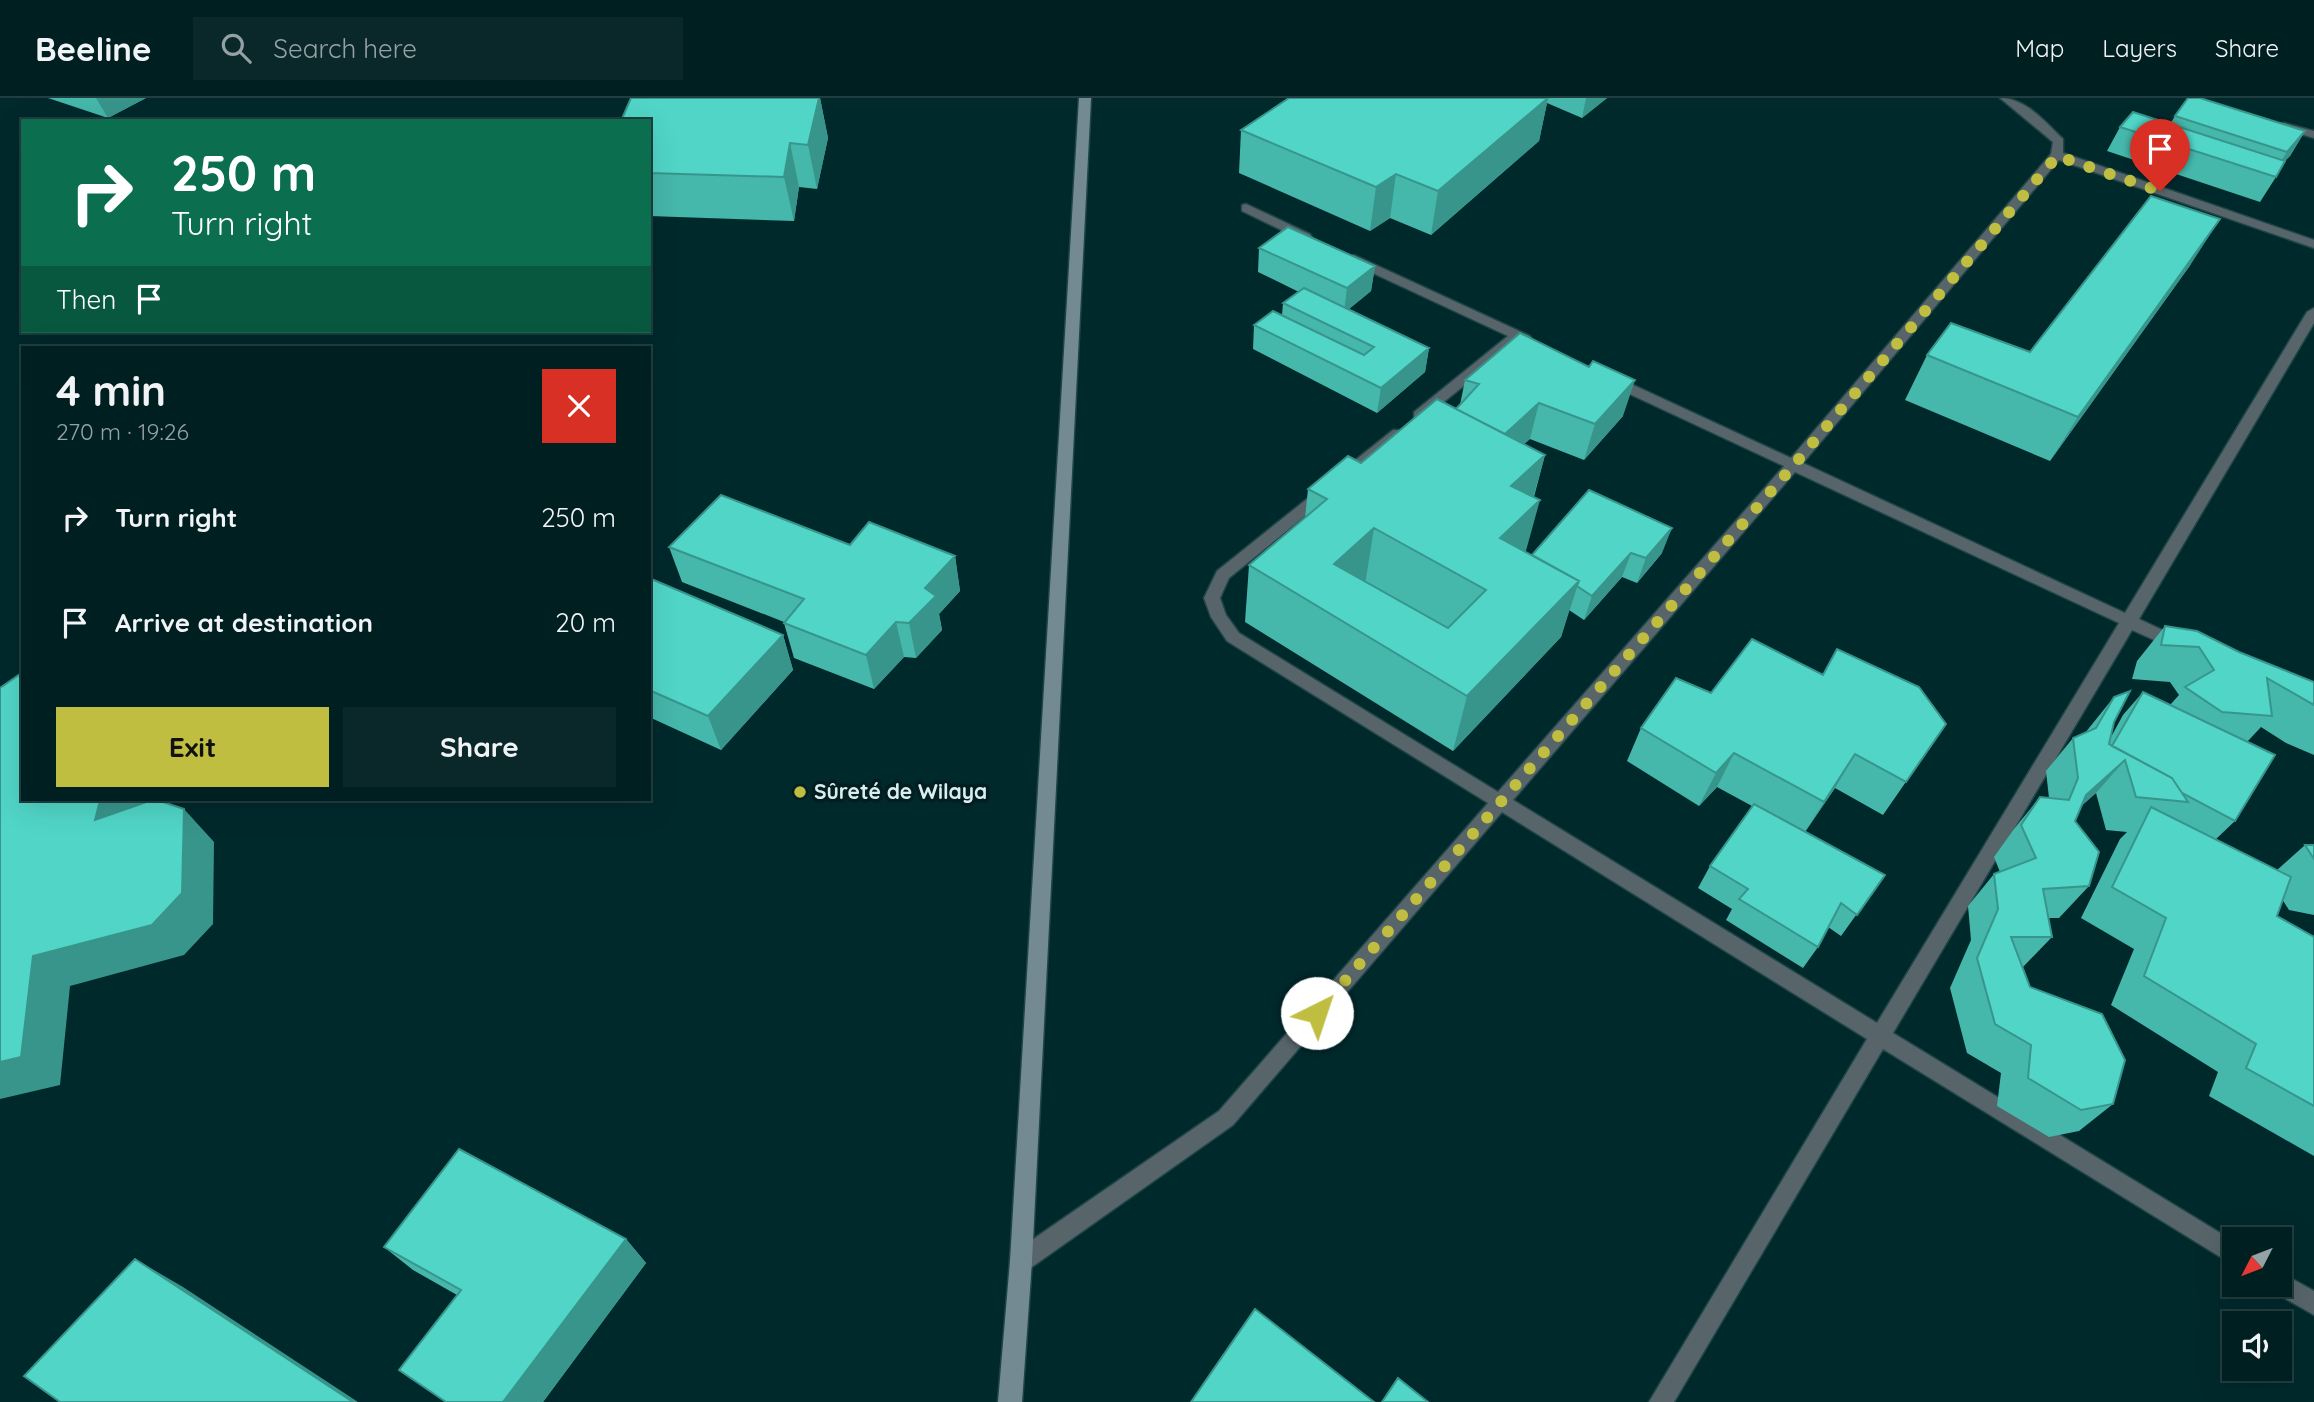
<!DOCTYPE html>
<html lang="en">
<head>
<meta charset="utf-8">
<style>
  :root { --surface:#001f21; --page:#0a272a; --text:#f1f3f6; --muted:#95a2a5; --line:#223d3f; --accent:#bfbe41 }
  body { margin:0; font-family:Quicksand,sans-serif; background:var(--page); color:var(--text); height:100vh; display:flex; flex-direction:column; font-size:26px; white-space:nowrap }
  * { box-sizing:border-box; margin:0 }
  p { font-size:23px; color:var(--muted) }
  .icon { flex:none; width:38px; height:38px; fill:none; stroke:currentColor; stroke-width:2; stroke-linecap:round; stroke-linejoin:round }
  .map { position:relative; flex:1; overflow:hidden }
  .sheet { position:absolute; left:21px; top:248px; width:630px; height:455px; display:flex; flex-direction:column; background:var(--surface); border-radius:0px; box-shadow:0 7px 28px #0002,0 0 0 2px var(--line) }
  .sheet>* { flex:none }
  .hud { position:absolute; left:21px; top:21px; width:630px; height:214px; border-radius:0px; box-shadow:0 7px 28px #0002,0 0 0 2px var(--line); background:#0b6e4f; color:#fff; overflow:hidden }
  .needle { width:46px; rotate:228deg }
  .tools { position:absolute; left:2222px; top:1129px; display:grid; gap:14px }
  .tools a { display:grid; place-items:center; width:70px; height:70px; border-radius:0px; background:var(--surface); box-shadow:0 7px 28px #0002,0 0 0 2px var(--line); font-size:35px }
  .pin { position:absolute; display:grid; place-items:center; width:60px; height:60px; color:#fff; margin:-72px -30px; border-radius:50% 50% 50% 0; rotate:-45deg; box-shadow:0 0 7px #0007 }
  .pin .icon { rotate:45deg }
  .me { position:absolute; width:77px; margin:-38px; rotate:41deg; stroke-linejoin:round; filter:drop-shadow(0 0 5px #0008) }
  .turn { display:flex; align-items:center; gap:24px; height:147px; padding:0 35px; font-size:32px }
  .turn .icon { width:91px; height:91px; stroke-width:2.5 }
  .turn b { display:block; font-size:49px; line-height:60px }
  .then { display:flex; align-items:center; height:66px; padding:0 35px; background:#0003; gap:14px; font-size:26px }
  .round { display:grid; place-items:center; flex:none; width:74px; height:74px; border-radius:0px; background:var(--page) }
  .headline { display:flex; align-items:center; justify-content:space-between; height:119px; padding:0 35px }
  h1 { font-size:42px; font-weight:700; line-height:52px }
  .button { display:flex; gap:14px; margin-top:auto; padding:14px 35px }
  .button a { flex:1; height:80px; border-radius:0px; background:var(--accent); color:#111; font-size:28px; font-weight:700; line-height:80px; text-align:center }
  .button a+a { background:var(--page); color:var(--text) }
  ul { padding:0; list-style:none }
  li { display:flex; align-items:center; gap:21px; height:105px; padding:0 35px }
  li div { flex:1 }
  li b { display:block; font-size:26px }
  li em { font-style:normal }
  header { display:flex; align-items:center; gap:42px; box-sizing:border-box; height:98px; padding:0 35px; background:var(--surface); border-bottom:2px solid var(--line) }
  header strong { font-size:33px }
  nav { display:flex; gap:38px; margin-inline-start:auto; font-size:24px }
  .search { width:490px; height:63px; background:var(--page); display:flex; align-items:center; gap:18px; box-sizing:border-box; padding:0 24px; border-radius:0px; color:var(--muted); font-size:26px }
  .map>svg:first-child { display:block }
  .lines { fill:none; stroke-linecap:round; stroke-linejoin:round }
  .lane-casing { stroke:#1f4547; stroke-width:3 }
  .secondary-casing { stroke:#1f4547; stroke-width:3 }
  .lane { fill:#57656a; fill-rule:evenodd }
  .secondary { fill:#748a93; fill-rule:evenodd }
  .wall { fill:#45b7ab }
  .shaded-wall { fill:#38958b }
  .building { fill:#50d5c7; stroke:#38958b; stroke-width:2; fill-rule:evenodd }
  .route { stroke:#bfbe41; stroke-width:12; stroke-dasharray:0 21.6 }
  .poi-dot { fill:#bfbe41; stroke:#021e21; stroke-width:2.5 }
  .labels { text-anchor:middle; stroke-width:7; stroke-linejoin:round; paint-order:stroke }
  .poi-label { font-size:21px; font-weight:bold; fill:#daeef0; stroke:#021e21; text-anchor:start }
</style>
</head>
<body>
<header>
<strong>Beeline</strong>
<div class="search"><svg class="icon" aria-label="search" viewBox="0 0 24 24"><circle cx="10" cy="10" r="6"/><path d="M15 15l6 6"/></svg>Search here</div>
<nav><a>Map</a><a>Layers</a><a>Share</a></nav>
</header>
<div class="map">
<svg width="2314" height="1304" viewBox="0 0 2314 1304">
  <rect width="100%" height="100%" fill="#00292c"/>
  <g class="lines">
    <defs>
      <path id="lane" d="M2000,0C2026,0 2045,24 2063,41V55L2314,142V150L2059,62L1803,365L2125,515L2307,214L2314,210V225L2139,521L2184,542L2186,546L2184,550H2172L2132,532L1893,935L2235,1144V1168L1883,951L1674,1304H1649L1867,941L1502,714L1233,1027L1029,1171L1021,1174L1013,1171L1010,1163L1013,1155L1219,1013L1488,705L1227,543L1211,519L1204,500L1217,473L1393,332H1403L1405,335L1403,338L1229,480L1220,500L1226,517L1239,535L1498,694L1784,368L1606,285V279H1616L1791,360L2051,56L2053,44ZM1795,374L2119,525L1877,925L1513,702Z
        M2284,25L2314,33V40L2280,30V26Z
        M1246,106L1310,136L1312,139L1310,142H1302L1242,113V107Z
        M1354,157L1530,238L1532,241L1525,245L1519,243L1424,320H1414V314L1508,238L1349,164L1348,161Z
        M2280,1174L2314,1193V1217L2272,1193L2269,1186H2280Z"/>
      <path id="secondary" d="M1079,0H1091L1032,1163L1022,1304H998L1010,1163Z"/>
    </defs>
    <use href="#lane" class="lane-casing"/>
    <use href="#secondary" class="secondary-casing"/>
    <use href="#lane" class="lane"/>
    <use href="#secondary" class="secondary"/>
  </g>
  <path class="wall" d="M48,0H146L108,20Z
    M820,0L828,40L817,91L799,89L794,123L649,118V23Z
    M1289,0H1607L1582,20L1547,5L1539,43L1431,137L1390,120L1370,133L1239,75L1241,32Z
    M2175,18L2305,33L2290,58L2284,63L2276,79L2260,104L2107,53L2120,29L2170,26Z
    M1259,150L1375,168L1371,193L1349,211L1429,250L1425,274L1377,315L1253,251L1254,227L1282,217L1283,205L1299,194L1258,174Z
    M2191,166L2050,363L1905,302L1927,257L2030,254Z
    M1465,282L1623,318L1584,362L1530,341L1524,346L1545,357L1534,399L1525,453L1532,457L1662,455L1637,485L1622,479L1584,522L1569,512L1561,539L1453,653L1245,524L1249,467L1305,420L1308,391L1361,365L1456,311L1460,307Z
    M850,447L955,458L960,493L939,516L942,532L916,560L904,559L874,591L794,560L784,525V524L682,484L669,449Z
    M649,480L783,537L793,572L721,652L649,619Z
    M2165,528L2239,554L2314,584V657L2286,645L2261,629L2247,644L2235,723L2216,741L2277,772L2305,747H2314V817L2289,812L2282,801L2277,818L2314,839V1058L2209,998L2218,974L2111,907L2134,851L2081,820L2120,741L2127,734L2106,732L2096,695L2081,708L2075,723L2089,788L2059,820H2048L2052,839L2023,869L2030,889L2113,1006L2079,1033L2049,1039L1997,1008L2001,975L1967,955L1950,890L1971,842L1968,808L1994,776L2000,774L1994,759L2014,731L2040,699L2049,700L2046,673L2073,640L2085,635L2114,599V624L2111,639L2123,617L2143,594L2170,607L2179,597L2170,584L2132,581L2137,563Z
    M1823,577L1946,626L1883,717L1835,690L1805,734L1885,777L1841,838L1828,829L1818,849L1803,870L1726,822L1732,811L1698,790L1710,768L1752,708L1717,689L1699,708L1627,663L1641,630L1711,595Z
    M626,1141L646,1165L543,1304H446L457,1197L413,1172L384,1149Z"/>
  <path class="shaded-wall" d="M96,0H146L108,20Z
    M807,0H820L828,40L817,91L808,47Z
    M1548,0L1539,43L1431,137L1438,93Z
    M1586,0H1607L1582,20Z
    M2305,33L2290,58L2271,78L2287,54Z
    M790,45L799,89L794,123L784,79Z
    M1396,76L1390,120L1370,133L1376,89Z
    M2220,121L2191,166L2050,363L2078,319Z
    M1375,168L1371,193L1344,215L1347,190Z
    M1429,250L1425,274L1377,315L1381,290Z
    M1635,282L1623,318L1584,362L1595,326Z
    M1539,305L1530,341L1492,375L1501,339Z
    M1545,357L1530,411L1540,402L1524,460L1486,497L1511,388Z
    M1374,430L1365,487L1334,466Z
    M1672,430L1662,455L1637,485L1646,460Z
    M1631,455L1622,479L1584,522L1592,498Z
    M955,458L960,493L939,516L942,532L916,560L909,525L925,490Z
    M1579,483L1561,539L1453,653L1467,598Z
    M896,524L904,559L874,591L866,557Z
    M783,537L793,572L721,652L708,618Z
    M1734,655L1717,689L1699,708L1716,675Z
    M1855,656L1835,690L1803,737L1824,704Z
    M2125,662L2096,695L2058,729L2086,697Z
    M102,702H172L133,735L95,722L100,703Z
    M184,711L214,744L213,826L184,857L70,888L60,987L0,1001V964L33,858Z
    M626,1141L646,1165L543,1304H503Z
    M135,1161L183,1189L358,1304H353Z"/>
  <path class="building" d="M631,0H819L808,47L790,45L784,79L649,75V23H621Z
    M1289,0H1548L1438,93L1396,76L1376,89L1241,32Z
    M2188,0H2200L2305,33L2287,54L2175,18Z
    M2133,14L2285,63L2276,79L2120,29Z
    M2151,98L2220,121L2078,319L1927,257L1951,225L2030,254Z
    M1288,129L1375,168L1347,190L1259,150Z
    M1304,190L1429,250L1381,290L1254,227L1273,213L1364,257L1374,249L1283,205Z
    M1520,235L1589,269L1593,263L1635,282L1595,326L1539,305L1505,336L1456,311L1479,286L1465,282Z
    M1437,301L1545,357L1511,388L1540,402L1500,440L1579,483L1467,598L1249,467L1327,401L1308,391L1348,358L1361,365ZM1374,430L1486,492L1448,530L1334,466Z
    M1589,392L1672,430L1646,460L1631,455L1592,498L1577,488L1579,483L1532,457Z
    M721,397L850,447L869,424L955,458L925,490L936,498L909,525L896,524L866,557L784,525L804,501L669,449Z
    M649,480L783,537L708,618L649,592Z
    M2165,528L2197,533L2239,554L2314,584V607L2267,580L2272,618L2222,614L2185,589L2214,572L2199,549L2161,547Z
    M1752,541L1823,577L1837,551L1919,589L1946,626L1906,684L1855,656L1824,704L1734,655L1716,675L1641,630L1676,580L1711,595Z
    M23,574V702H102L100,703L95,722L152,702H157L184,711L182,795L152,827L33,858L21,959L0,964V590Z
    M2130,593L2114,624L2109,646L2172,680L2188,704L2136,699L2125,662L2086,697L2075,723L2099,754L2089,788L2043,791L2052,839H2011L2030,889L2102,916L2125,962L2113,1006L2081,1012L2028,980L2031,947L1995,926L1977,860L1998,811L1994,776L2036,760L2021,727L2040,699L2069,702L2078,680L2073,640L2096,630L2114,599Z
    M2143,594L2275,657L2235,723L2182,695L2172,680L2112,648Z
    M1754,706L1885,777L1857,817L1841,805L1818,849L1739,801L1748,791L1710,768Z
    M2151,709L2291,779L2277,818L2314,839V1008L2246,970L2256,946L2144,878L2166,820L2112,789Z
    M2305,747H2314V761Z
    M459,1051L626,1141L503,1304H446L399,1272L461,1192L384,1149Z
    M135,1161L353,1304H60L24,1278Z
    M1255,1211L1374,1304H1191Z
    M1398,1280L1428,1304H1382Z"/>
  <g class="lines">
    <path class="route" d="M1317,915L1793,368L2057,58L2160,93"/>
  </g>
  <circle class="poi-dot" cx="800" cy="694" r="7"/>
  <g class="labels">
    <g class="poi-label">
      <text x="814" y="701">Sûreté de Wilaya</text>
    </g>
  </g>
</svg>
<div class="tools">
<a><svg class="needle" viewBox="-14 -14 28 28"><path d="M0-13l5 13h-10z" fill="#e53935"/><path d="M0 13l5-13h-10z" fill="#95a2a5"/></svg></a>
<a><svg class="icon" aria-label="sound" viewBox="0 0 24 24"><path d="M4 9h4l5-4v14l-5-4H4zM17 9q2 3 0 6"/></svg></a>
</div>
<div class="pin" style="left:2160px;top:93px;background:#d93025"><svg class="icon" aria-label="arrive" viewBox="0 0 24 24"><path d="M6 21V4h12l-3 4 3 4H6"/></svg></div>
<svg class="me" style="left:1317px;top:915px" viewBox="-20 -20 40 40"><circle r="19" fill="#fff"/><path d="M0-13L10 11 0 6-10 11z" fill="#bfbe41"/></svg>
<div class="hud">
<div class="turn"><svg class="icon" aria-label="right" viewBox="0 0 24 24"><path d="M7 20v-9h11M14 6l5 5-5 5"/></svg><div><b>250 m</b>Turn right</div></div>
<div class="then">Then<svg class="icon" aria-label="arrive" viewBox="0 0 24 24"><path d="M6 21V4h12l-3 4 3 4H6"/></svg></div>
</div>
<section class="sheet">
<div class="headline"><div><h1>4 min</h1><p>270 m · 19:26</p></div><a class="round" style="background:#d93025;color:#fff"><svg class="icon" aria-label="close" viewBox="0 0 24 24"><path d="M6 6l12 12M18 6L6 18"/></svg></a></div>
<ul>
<li><svg class="icon" aria-label="right" viewBox="0 0 24 24"><path d="M7 20v-9h11M14 6l5 5-5 5"/></svg><div><b>Turn right</b></div><em>250 m</em></li>
<li><svg class="icon" aria-label="arrive" viewBox="0 0 24 24"><path d="M6 21V4h12l-3 4 3 4H6"/></svg><div><b>Arrive at destination</b></div><em>20 m</em></li>
</ul>
<div class="button"><a>Exit</a><a>Share</a></div>
</section>
</div>
</body>
</html>
